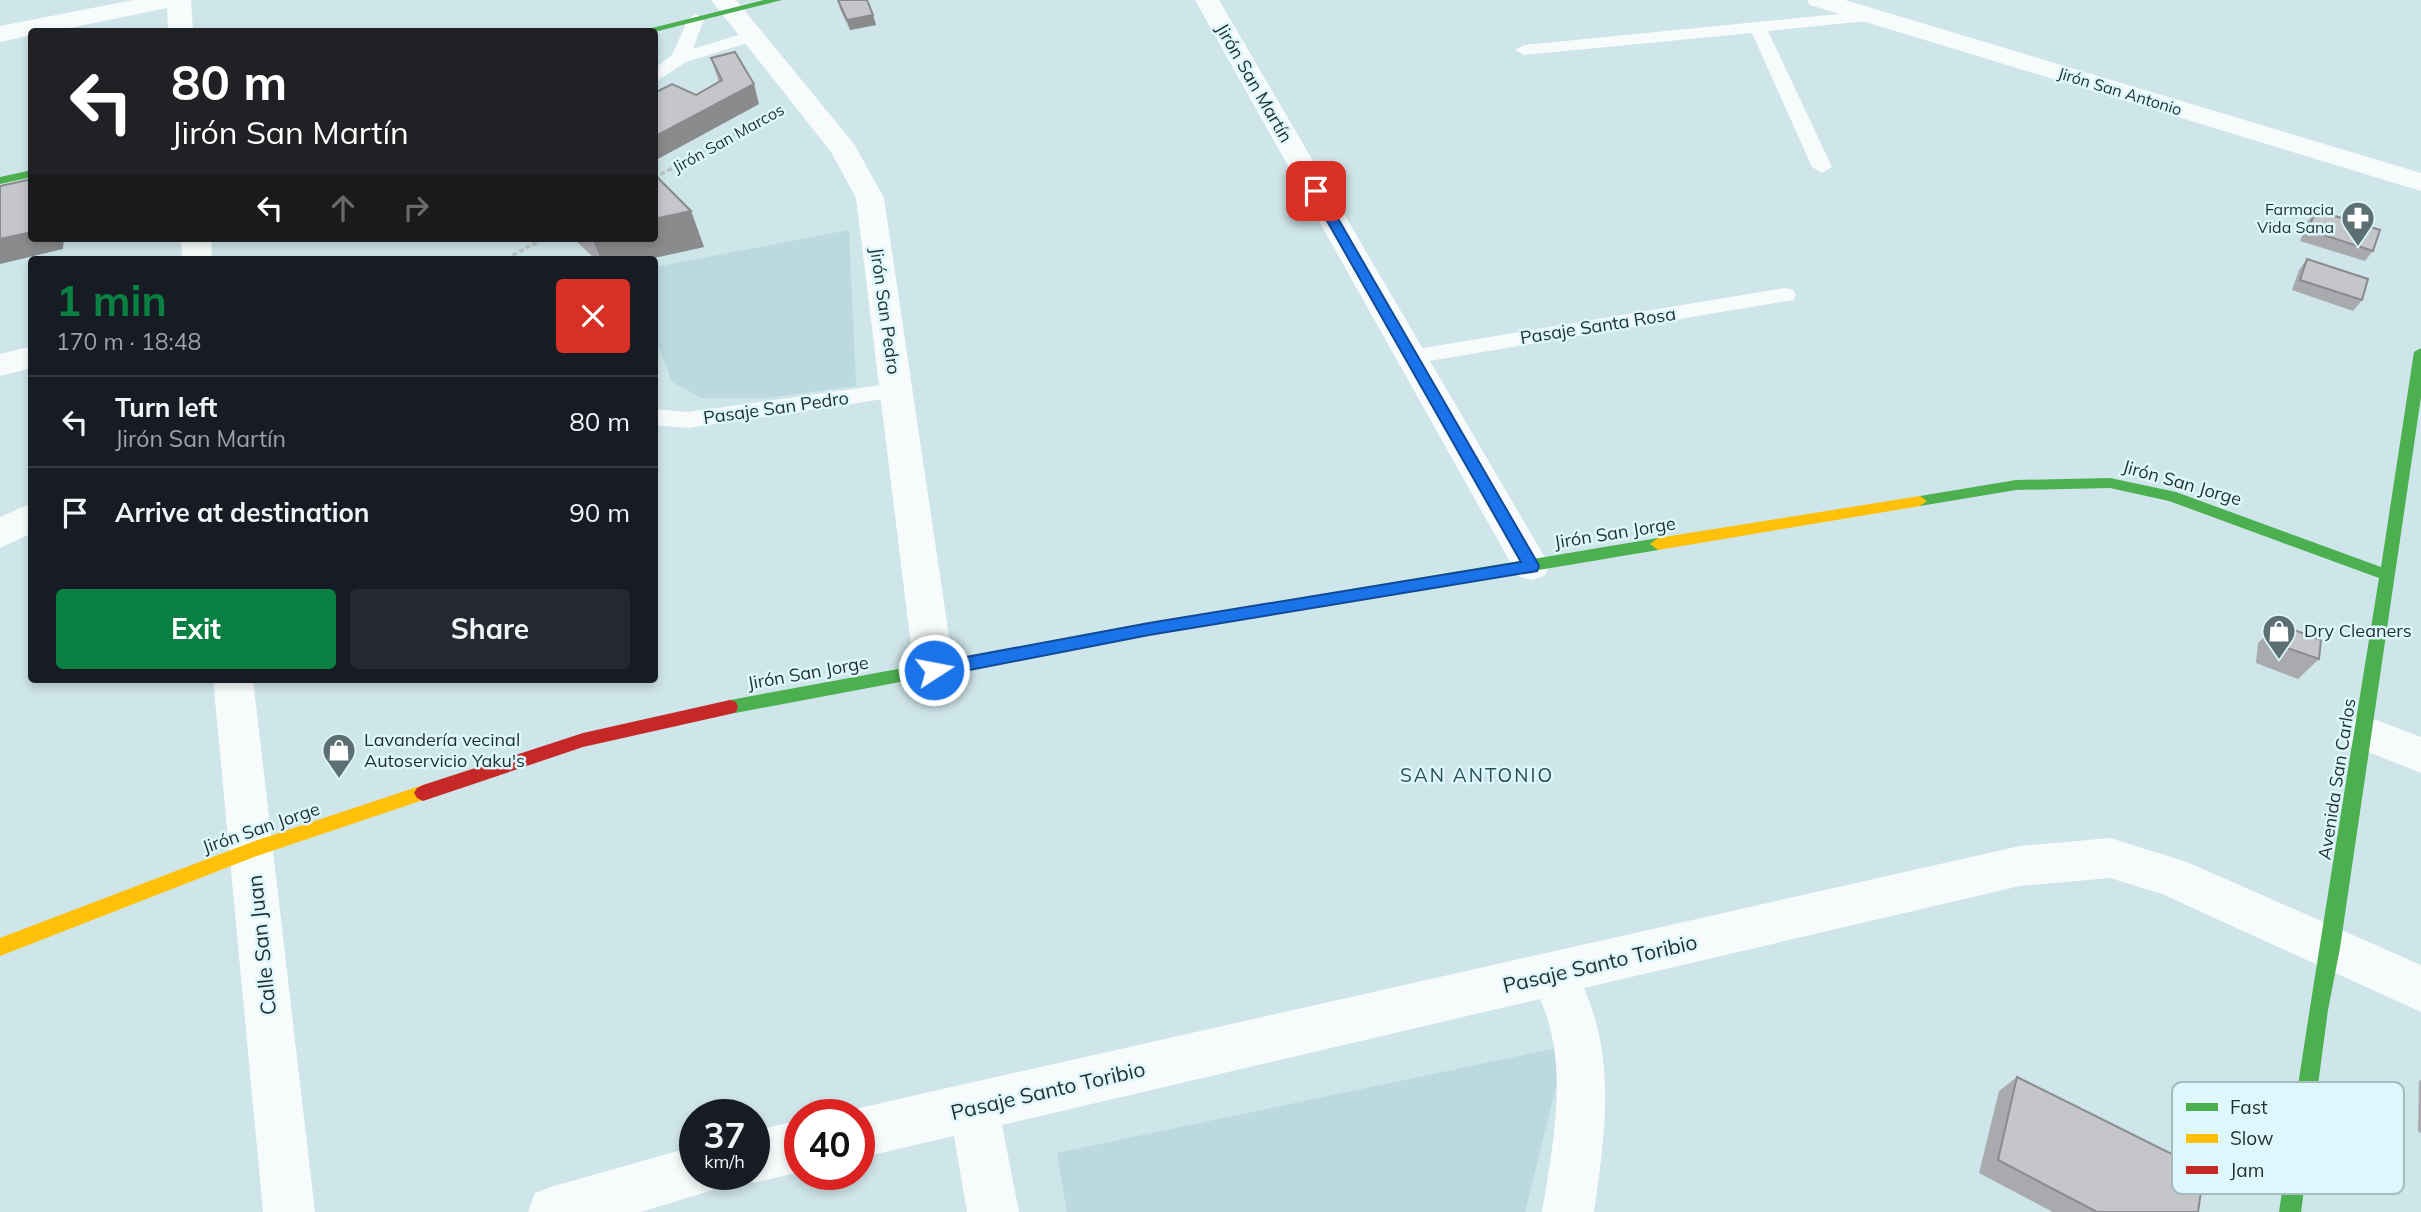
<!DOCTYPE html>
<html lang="en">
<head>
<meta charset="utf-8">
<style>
  :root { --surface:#171b24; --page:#242831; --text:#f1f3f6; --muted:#9ea1a6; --line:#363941; --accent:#0b8043 }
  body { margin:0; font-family:Mulish,sans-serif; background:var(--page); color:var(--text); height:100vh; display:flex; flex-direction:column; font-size:26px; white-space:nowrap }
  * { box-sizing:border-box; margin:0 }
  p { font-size:23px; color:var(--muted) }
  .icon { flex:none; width:38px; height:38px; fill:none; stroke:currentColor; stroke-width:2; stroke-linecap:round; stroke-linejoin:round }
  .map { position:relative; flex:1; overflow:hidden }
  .panel { position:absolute; left:28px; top:256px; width:630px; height:427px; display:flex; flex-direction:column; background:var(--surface); border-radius:7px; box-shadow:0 4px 10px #0003 }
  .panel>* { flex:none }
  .hud { position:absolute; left:28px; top:28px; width:630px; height:214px; border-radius:7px; box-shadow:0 4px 10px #0003; background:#202124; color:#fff; overflow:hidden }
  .speed { position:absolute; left:679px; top:1099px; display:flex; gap:14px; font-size:35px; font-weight:700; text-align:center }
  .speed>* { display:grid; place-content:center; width:91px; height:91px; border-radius:50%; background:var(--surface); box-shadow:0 4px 10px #0003; line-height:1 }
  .speed small { font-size:18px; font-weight:400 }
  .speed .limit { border:10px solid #d22; background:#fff; color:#111 }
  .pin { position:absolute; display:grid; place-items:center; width:60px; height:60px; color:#fff; margin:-30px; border-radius:14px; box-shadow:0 4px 10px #0006 }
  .me { position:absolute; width:77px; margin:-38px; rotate:79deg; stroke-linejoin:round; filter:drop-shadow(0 0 5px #0008) }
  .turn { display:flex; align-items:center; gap:24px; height:147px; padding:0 28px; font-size:32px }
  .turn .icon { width:91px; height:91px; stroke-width:2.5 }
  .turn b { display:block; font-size:49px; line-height:60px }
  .lanes { display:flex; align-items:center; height:66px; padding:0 28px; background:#0003; justify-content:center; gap:35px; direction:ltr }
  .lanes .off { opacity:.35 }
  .round { display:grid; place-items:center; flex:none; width:74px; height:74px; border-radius:7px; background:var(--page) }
  .summary { display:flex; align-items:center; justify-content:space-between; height:119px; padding:0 28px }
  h1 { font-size:42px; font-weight:700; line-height:52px; color:var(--accent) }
  .button { display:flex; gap:14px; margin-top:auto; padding:14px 28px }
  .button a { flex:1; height:80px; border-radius:7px; background:var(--accent); color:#fff; font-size:28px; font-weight:700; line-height:80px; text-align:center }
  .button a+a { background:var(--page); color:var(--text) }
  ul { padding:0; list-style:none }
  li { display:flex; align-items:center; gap:21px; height:91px; padding:0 28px; border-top:2px solid var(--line) }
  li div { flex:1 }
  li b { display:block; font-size:26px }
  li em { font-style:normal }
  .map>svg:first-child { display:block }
  .green { fill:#bbd9df }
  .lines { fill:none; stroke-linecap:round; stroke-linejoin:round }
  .path { stroke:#bbc4c5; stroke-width:3.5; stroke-dasharray:5 2.5; stroke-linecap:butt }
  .lane { fill:#f8fbfc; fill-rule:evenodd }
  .street { fill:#f8fbfc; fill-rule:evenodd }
  .fast { fill:#4caf50; fill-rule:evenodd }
  .slow { fill:#ffc107; fill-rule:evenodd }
  .jam { fill:#c62828; fill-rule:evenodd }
  .wall { fill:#a9aaae }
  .shaded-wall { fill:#898b8d }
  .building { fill:#c4c6ca; stroke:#898b8d; stroke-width:2 }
  .route { fill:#1a73e8; stroke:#114b97; stroke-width:2 }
  .labels { text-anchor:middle; stroke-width:5; stroke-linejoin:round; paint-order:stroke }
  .far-street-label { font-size:16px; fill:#1f3033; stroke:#ddf7fc }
  .far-poi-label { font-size:16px; fill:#1f3033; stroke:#ddf7fc; text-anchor:end }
  .street-label { font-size:18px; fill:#1f3033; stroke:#ddf7fc }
  .poi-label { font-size:18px; fill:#1f3033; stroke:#ddf7fc; text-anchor:start }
  .neighbourhood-label { font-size:19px; letter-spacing:2px; fill:#284f56; stroke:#ddf7fc }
  .near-street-label { font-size:21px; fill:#1f3033; stroke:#ddf7fc }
  .key { fill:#ddf7fc; stroke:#a4bbc0; stroke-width:2 }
  .key-label { font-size:19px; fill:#1f3033 }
</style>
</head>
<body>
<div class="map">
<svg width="2421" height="1212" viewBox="0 0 2421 1212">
  <rect width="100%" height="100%" fill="#cee5e9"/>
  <path class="green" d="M849,230L856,386L767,398H701L672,382L655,337V267Z
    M1566,1046L1525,1212H1067L1057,1153Z"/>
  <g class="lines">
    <path class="path" d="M654,178L767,117
      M506,259L545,238"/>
    <path class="lane" d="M1870,11L1878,16L1876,20L1768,31L1832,167L1822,173L1812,167L1752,33L1524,55L1515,50L1524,45Z
      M696,14L704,19L693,49L751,31L760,36L757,40L686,62L654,83V69L672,55L688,19Z
      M1785,288L1793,290L1796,295L1793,300L1411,364L1403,362L1400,357L1403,352L1411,350Z
      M896,383L904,386L907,391L904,396L688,428L654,425V409L688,412Z"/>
    <path class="street" d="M133,0H191L193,32H168L167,8L50,32H32V35L0,42V26Z
      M711,0H736L854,144L884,198L954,670L948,681L934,686L920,681L914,670L856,198L831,152Z
      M1195,0H1219L1544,556L1550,566L1544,576L1531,580L1518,576Z
      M1807,0H1845L2421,173V191L1810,5Z
      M181,238H211L212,259H182Z
      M32,346V368L0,376V354Z
      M32,503V533L0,548V517Z
      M213,679H253L315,1212H263Z
      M2363,715L2421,737V773L2348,744L2342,732L2348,720Z
      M2110,838L2187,862L2421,965V1012L2162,894L2110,878L2020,886L1584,988C1616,1061 1605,1136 1594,1212H1542C1553,1144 1570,1065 1540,999L1002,1125L1019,1212H967L954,1136L859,1158V1115H842L859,1108L2020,846Z
      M800,1120V1172L754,1183L736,1175L754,1174V1131Z
      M695,1146V1174H720L713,1190L641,1212H528L535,1193L554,1186Z"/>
    <path class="fast" d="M764,0H782L654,32H636Z
      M32,170V177L0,184V177Z
      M2421,348V397L2340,948L2328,1010L2301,1212H2279C2310,1000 2345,789 2379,578L2169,501L2110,488L2016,490L1920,506L1913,501L1920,496L2016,480L2110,478L2176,492L2381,567L2414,352Z
      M1658,538L1666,544L1658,550L1149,635L730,714L724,712L722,707L724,702L730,700L1149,623Z"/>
    <path class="slow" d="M1920,496L1927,501L1920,506L1658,550L1650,544L1658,538Z
      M423,785L429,788L432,793L429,798L254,857L0,956V938L252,842Z"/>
    <path class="jam" d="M730,700L736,702L738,707L736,712L730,714L583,747L423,801L417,798L414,793L417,788L423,785L583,733Z"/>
  </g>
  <path class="wall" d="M838,0L873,15L876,25L850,30L840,9Z
    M711,58L759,104L654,161V93L696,95L719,82Z
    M2316,210L2373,251L2365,261L2300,241L2308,221Z
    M691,211L704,247L649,259H595L573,238H654Z
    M2307,259L2362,300L2353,311L2292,290L2299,270Z
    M2278,624L2319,659L2298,679L2256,663L2258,643Z
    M2017,1077L2198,1212H2053L1979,1173L1999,1091Z
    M2421,1080V1133L2418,1131L2419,1081Z"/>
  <path class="shaded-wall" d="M873,15L876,25L850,30L847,20Z
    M754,84L759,104L654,161V137Z
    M691,211L704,247L649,259H601L592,238H654V219Z
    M32,232V238H64L63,249L0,264V239Z"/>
  <path class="building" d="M838,0H867L873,15L847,20Z
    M735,52L754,84L654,137V93L672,84L696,95L722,80L711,58Z
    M654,174L691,211L654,219Z
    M32,179V232L0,239V186Z
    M2316,210L2380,230L2373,251L2308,230Z
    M2307,259L2368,279L2362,300L2300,280Z
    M2278,624L2321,640L2319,659L2276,644Z
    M2017,1077L2204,1170L2198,1212H2097L1998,1160Z"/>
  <path class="route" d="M1316,187L1322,191L1537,562L1539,566L1537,571L1149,635L934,677L929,675L926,670L929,665L934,663L1149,623L1521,562L1310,191Z"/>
  <defs>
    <symbol id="pharmacy-pin" viewBox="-11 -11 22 30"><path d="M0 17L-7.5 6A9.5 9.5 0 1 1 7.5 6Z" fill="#5c6f73" stroke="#ddf7fc"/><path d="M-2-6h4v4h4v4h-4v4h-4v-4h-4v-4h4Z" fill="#fff"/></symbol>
    <symbol id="shop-pin" viewBox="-11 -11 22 30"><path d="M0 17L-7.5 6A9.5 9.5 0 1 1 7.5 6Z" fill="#5c6f73" stroke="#ddf7fc"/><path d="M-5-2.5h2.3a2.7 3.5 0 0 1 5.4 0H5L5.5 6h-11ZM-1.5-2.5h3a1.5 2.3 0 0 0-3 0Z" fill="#fff"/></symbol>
  </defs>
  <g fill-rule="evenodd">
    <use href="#pharmacy-pin" x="2339" y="199" width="38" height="52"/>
    <use href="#shop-pin" x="2260" y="612" width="38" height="52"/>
    <use href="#shop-pin" x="320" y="731" width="38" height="52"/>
  </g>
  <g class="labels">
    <g class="far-street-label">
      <text transform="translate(2120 91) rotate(17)" y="6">Jirón San Antonio</text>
      <text transform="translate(728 138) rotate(-29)" y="6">Jirón San Marcos</text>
    </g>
    <g class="far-poi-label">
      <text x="2334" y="215">Farmacia<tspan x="2334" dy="18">Vida Sana</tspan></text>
    </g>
    <g class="street-label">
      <text transform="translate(1254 83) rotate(60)" y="6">Jirón San Martín</text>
      <text transform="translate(885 311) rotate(82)" y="6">Jirón San Pedro</text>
      <text transform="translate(1598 326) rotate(-9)" y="6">Pasaje Santa Rosa</text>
      <text transform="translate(776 408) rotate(-8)" y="6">Pasaje San Pedro</text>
      <text transform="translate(2182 483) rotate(16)" y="6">Jirón San Jorge</text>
      <text transform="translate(1615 533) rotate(-9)" y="6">Jirón San Jorge</text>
      <text transform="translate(808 673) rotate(-10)" y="6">Jirón San Jorge</text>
      <text transform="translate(2337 779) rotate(-81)" y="6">Avenida San Carlos</text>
      <text transform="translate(261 828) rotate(-19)" y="6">Jirón San Jorge</text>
    </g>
    <g class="poi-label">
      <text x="2304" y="637">Dry Cleaners</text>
      <text x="364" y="746">Lavandería vecinal<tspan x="364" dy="21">Autoservicio Yaku's</tspan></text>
    </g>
    <g class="neighbourhood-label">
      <text x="1477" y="782">SAN ANTONIO</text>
    </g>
    <g class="near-street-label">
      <text transform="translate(262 945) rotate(-96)" y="7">Calle San Juan</text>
      <text transform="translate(1600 964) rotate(-13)" y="7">Pasaje Santo Toribio</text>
      <text transform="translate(1048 1091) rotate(-13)" y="7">Pasaje Santo Toribio</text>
    </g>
  </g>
  <rect x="2172" y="1082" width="232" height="112" rx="10" class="key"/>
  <rect x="2186" y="1103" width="32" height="8" fill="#4caf50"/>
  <rect x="2186" y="1134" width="32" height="9" fill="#ffc107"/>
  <rect x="2186" y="1166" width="32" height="8" fill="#c62828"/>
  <g class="key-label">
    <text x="2230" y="1114">Fast</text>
    <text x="2230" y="1145">Slow</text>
    <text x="2230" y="1177">Jam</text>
  </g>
</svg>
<div class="speed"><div>37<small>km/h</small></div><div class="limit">40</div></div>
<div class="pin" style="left:1316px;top:191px;background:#d93025"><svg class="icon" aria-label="arrive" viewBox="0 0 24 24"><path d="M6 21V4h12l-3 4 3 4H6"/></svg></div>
<svg class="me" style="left:934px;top:670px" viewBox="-20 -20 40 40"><circle r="17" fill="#1a73e8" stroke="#fff" stroke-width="3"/><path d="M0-11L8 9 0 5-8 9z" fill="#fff"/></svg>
<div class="hud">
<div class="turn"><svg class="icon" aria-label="left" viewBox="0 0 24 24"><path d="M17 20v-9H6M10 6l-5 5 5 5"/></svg><div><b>80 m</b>Jirón San Martín</div></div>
<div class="lanes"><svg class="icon" aria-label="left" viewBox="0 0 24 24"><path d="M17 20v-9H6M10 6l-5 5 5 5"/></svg><svg class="icon off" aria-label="ahead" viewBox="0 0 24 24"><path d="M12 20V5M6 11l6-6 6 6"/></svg><svg class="icon off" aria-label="right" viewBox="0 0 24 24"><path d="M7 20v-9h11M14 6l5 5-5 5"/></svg></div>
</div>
<section class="panel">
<div class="summary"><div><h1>1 min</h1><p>170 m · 18:48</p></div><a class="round" style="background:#d93025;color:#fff"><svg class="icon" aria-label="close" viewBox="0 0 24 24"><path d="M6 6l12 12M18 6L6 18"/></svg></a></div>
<ul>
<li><svg class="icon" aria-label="left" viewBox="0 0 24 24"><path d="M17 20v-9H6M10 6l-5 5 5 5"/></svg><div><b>Turn left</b><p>Jirón San Martín</p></div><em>80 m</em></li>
<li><svg class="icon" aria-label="arrive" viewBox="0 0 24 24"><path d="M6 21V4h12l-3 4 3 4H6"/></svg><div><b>Arrive at destination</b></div><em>90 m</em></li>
</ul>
<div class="button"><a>Exit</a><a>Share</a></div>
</section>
</div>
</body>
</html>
